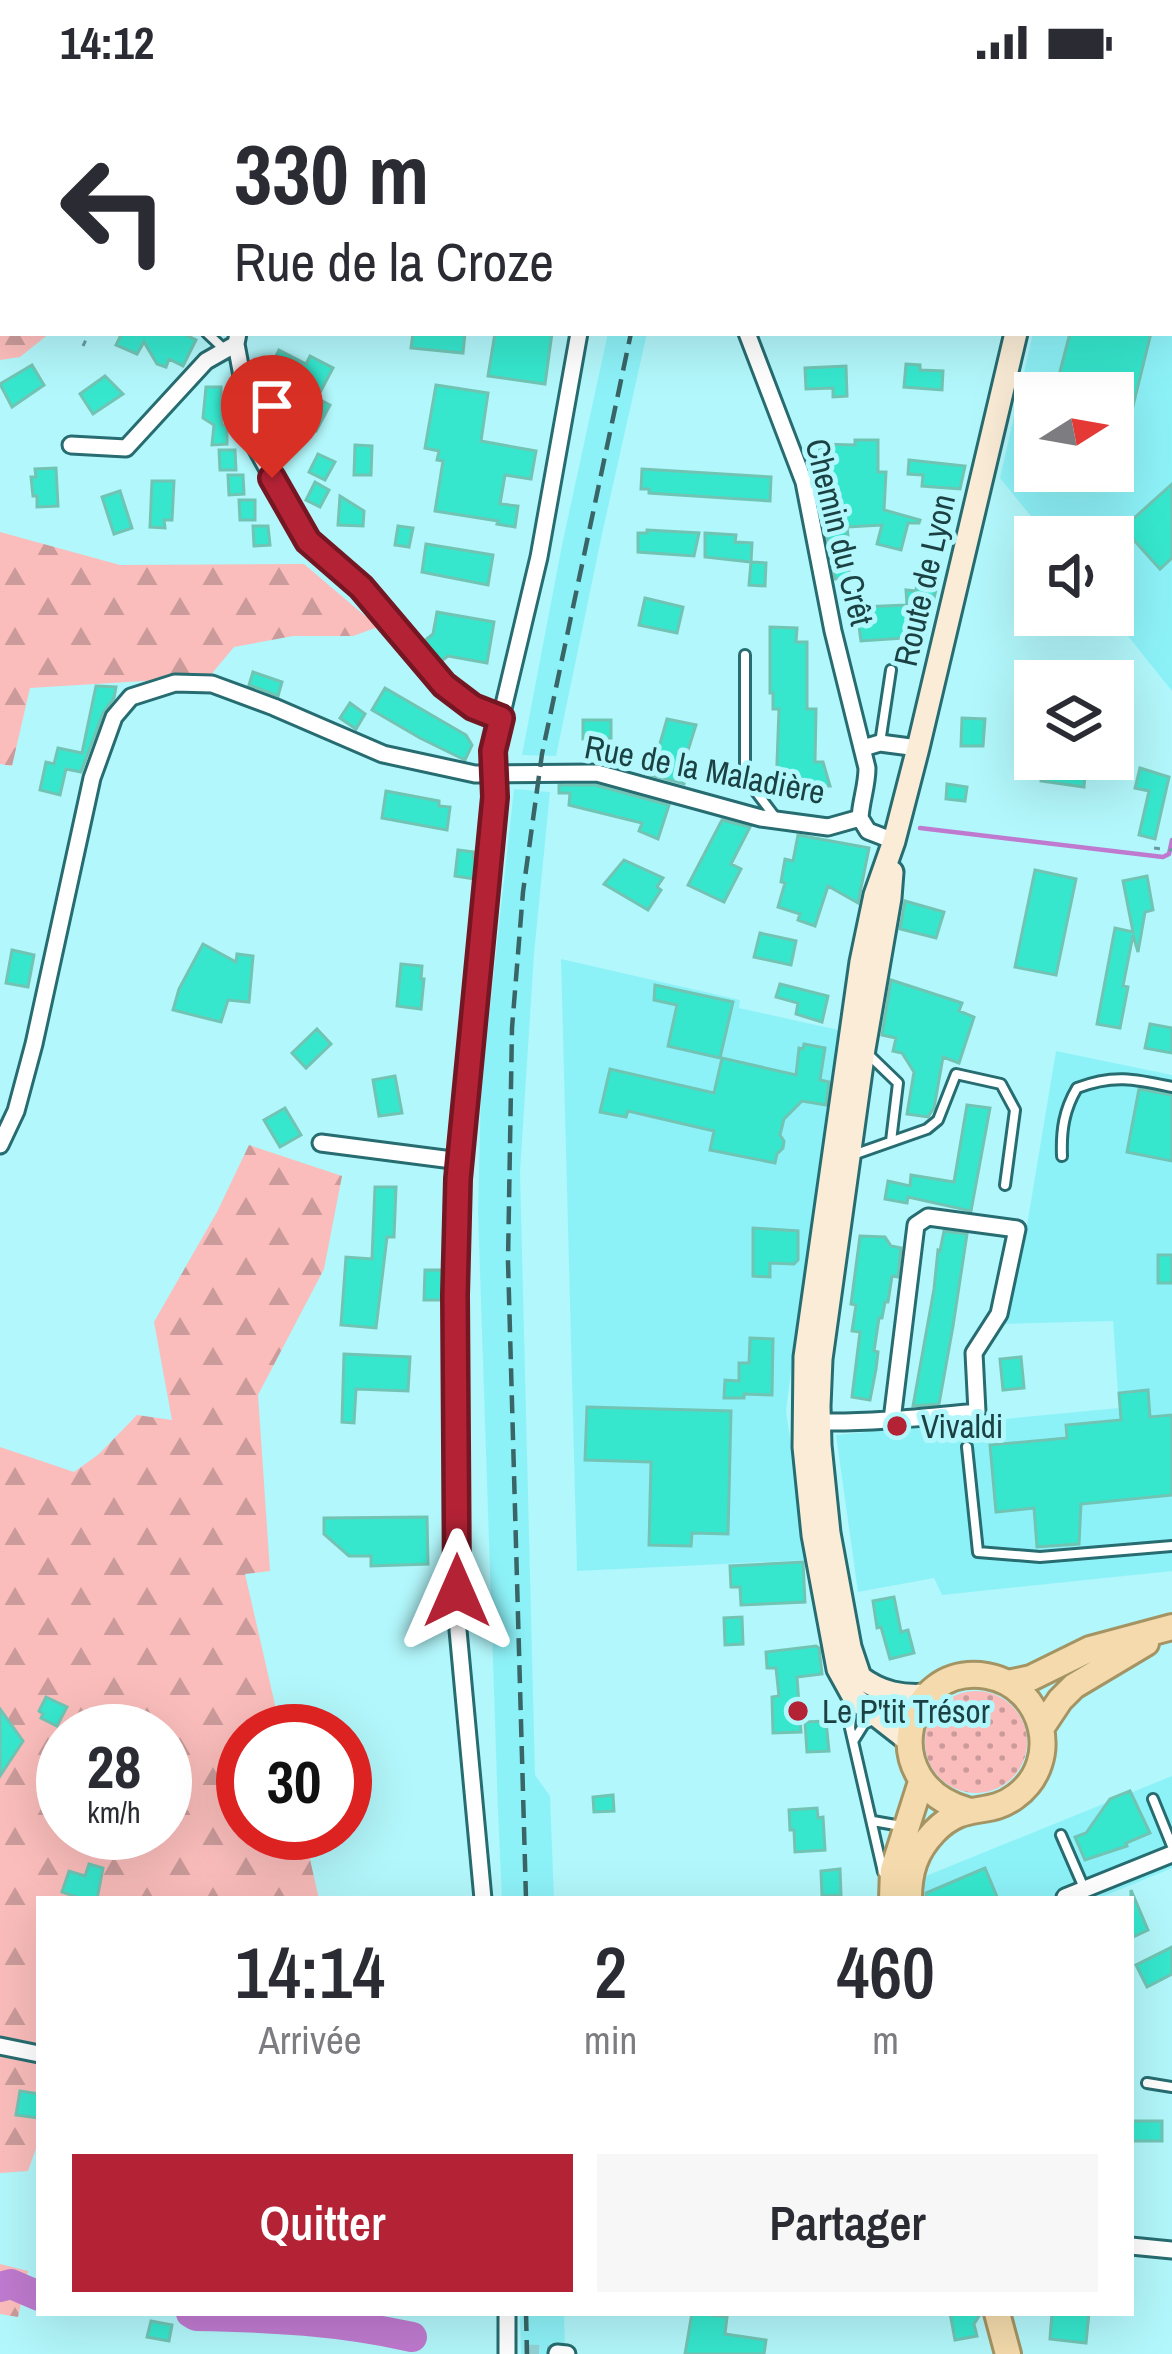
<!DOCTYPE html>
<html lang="fr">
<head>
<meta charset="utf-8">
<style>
  :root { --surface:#fff; --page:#f7f7f7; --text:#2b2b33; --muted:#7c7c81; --accent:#b42236 }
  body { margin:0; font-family:"Archivo Narrow",sans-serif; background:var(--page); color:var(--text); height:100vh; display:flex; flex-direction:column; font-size:45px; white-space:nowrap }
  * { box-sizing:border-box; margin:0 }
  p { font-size:39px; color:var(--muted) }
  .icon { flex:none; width:66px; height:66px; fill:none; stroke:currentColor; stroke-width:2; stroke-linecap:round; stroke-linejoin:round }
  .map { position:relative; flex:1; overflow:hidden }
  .sheet { position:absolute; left:36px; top:1812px; width:1098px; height:420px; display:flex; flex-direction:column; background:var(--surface); border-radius:0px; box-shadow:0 12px 48px #0002 }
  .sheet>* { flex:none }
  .guide { position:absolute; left:0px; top:0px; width:1173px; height:252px; box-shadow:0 12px 48px #0002; background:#fff; color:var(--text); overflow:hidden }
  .needle { width:78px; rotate:79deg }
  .fabs { position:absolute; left:1014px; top:288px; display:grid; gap:24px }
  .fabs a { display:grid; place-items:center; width:120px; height:120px; border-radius:0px; background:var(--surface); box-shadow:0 12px 48px #0002; font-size:60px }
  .speed { position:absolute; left:36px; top:1620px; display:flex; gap:24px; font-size:60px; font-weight:700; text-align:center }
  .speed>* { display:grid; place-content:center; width:156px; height:156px; border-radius:50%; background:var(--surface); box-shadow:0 12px 48px #0002; line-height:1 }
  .speed small { font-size:30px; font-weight:400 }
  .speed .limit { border:18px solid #d22; background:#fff; color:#111 }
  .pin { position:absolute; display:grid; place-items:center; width:102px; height:102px; color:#fff; margin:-123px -51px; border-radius:50% 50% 50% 0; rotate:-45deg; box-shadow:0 0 12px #0007 }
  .pin .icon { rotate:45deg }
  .me { position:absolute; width:132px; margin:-66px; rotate:0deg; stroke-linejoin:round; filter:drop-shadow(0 0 9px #0008) }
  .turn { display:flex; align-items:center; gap:42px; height:252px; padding:0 36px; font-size:54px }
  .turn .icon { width:156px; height:156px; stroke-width:2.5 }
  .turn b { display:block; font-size:84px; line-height:102px }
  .eta { display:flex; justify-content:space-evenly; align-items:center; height:204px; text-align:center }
  .eta b { font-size:72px; font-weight:600; line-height:84px }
  .action { display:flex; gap:24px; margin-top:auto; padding:24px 36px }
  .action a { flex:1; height:138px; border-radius:0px; background:var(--accent); color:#fff; font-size:48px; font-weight:600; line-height:138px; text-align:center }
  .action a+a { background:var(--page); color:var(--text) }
  .status { display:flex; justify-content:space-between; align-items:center; height:84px; padding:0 60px; background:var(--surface); direction:ltr }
  .status svg { height:33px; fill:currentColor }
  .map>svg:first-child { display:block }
  .built { fill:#8df2f8; fill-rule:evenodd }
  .grass { fill:url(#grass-dots) }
  .forest { fill:url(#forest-firs); fill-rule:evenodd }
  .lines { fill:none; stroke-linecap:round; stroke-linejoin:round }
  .stream { stroke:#bf7acf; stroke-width:4.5 }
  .river { stroke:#bf7acf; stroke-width:30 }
  .building { fill:#36e7ce; stroke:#71c4b4; stroke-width:3 }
  .street-tunnel { stroke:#94d3d6; stroke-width:15; stroke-dasharray:15 8; stroke-linecap:butt }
  .lane-casing { stroke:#276c70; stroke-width:14 }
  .street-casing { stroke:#276c70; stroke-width:21 }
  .secondary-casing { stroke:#276c70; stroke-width:27 }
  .primary-casing { stroke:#a49464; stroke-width:30 }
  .path { stroke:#689da0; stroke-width:3; stroke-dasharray:6 9; stroke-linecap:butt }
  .lane { stroke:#fff; stroke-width:8 }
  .street { stroke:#fff; stroke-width:15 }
  .secondary { stroke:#faecd6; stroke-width:21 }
  .primary { stroke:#f4daac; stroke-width:24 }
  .rail { stroke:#396567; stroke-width:4.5; stroke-dasharray:18 9; stroke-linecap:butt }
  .route-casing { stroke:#751623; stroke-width:30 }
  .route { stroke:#b42236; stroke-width:21 }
  .poi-dot { fill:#b42236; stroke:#b2f7fb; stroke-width:4.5 }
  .labels { text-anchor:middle; stroke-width:10; stroke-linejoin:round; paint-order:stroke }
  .street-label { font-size:33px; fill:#1b4143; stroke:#b2f7fb }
  .poi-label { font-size:33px; fill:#1b4143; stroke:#b2f7fb; text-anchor:start }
</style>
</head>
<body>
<div class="status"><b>14:12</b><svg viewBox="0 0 49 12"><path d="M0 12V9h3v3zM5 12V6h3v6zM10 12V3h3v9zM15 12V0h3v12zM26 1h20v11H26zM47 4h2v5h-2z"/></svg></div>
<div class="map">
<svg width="1172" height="2270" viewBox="0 0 1172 2270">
  <defs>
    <pattern id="grass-dots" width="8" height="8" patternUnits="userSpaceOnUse" patternTransform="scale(3)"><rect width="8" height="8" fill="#fabdbb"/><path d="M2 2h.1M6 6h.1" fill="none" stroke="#ca9b9a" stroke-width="1.8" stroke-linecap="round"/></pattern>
    <pattern id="forest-firs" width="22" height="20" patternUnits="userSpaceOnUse" patternTransform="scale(3)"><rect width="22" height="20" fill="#fabdbb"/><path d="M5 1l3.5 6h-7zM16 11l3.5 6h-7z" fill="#ca9b9a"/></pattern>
  </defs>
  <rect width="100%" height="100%" fill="#b2f7fb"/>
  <path class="built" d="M1092,0H1172V607L1111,531H1113V453H1048L1000,394L1033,249H1170V3H1091ZM1035,309H1113V387H1035Z
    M608,249H647L602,450L556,672L522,671L562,461Z
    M514,705L550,708L534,870L520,1088L535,1691L550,1712L554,1815H502L498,1728L478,1128L481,1005Z
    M561,875L740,916L739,924L843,947L797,1240L786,1327L808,1476L577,1487Z
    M1056,967L1172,991V1487L942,1511L934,1494L858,1508L836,1351L1119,1324L1113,1237L1000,1240L1024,1159Z
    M1172,1692V1784L1097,1815H926L921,1794Z
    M520,2229H564L565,2270H521Z"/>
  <path class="grass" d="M925 1658a51 51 0 1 1 102 0a51 51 0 1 1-102 0Z"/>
  <path class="forest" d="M0,0H183V3H3V249H50L20,273L0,276Z
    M0,448L120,481L304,480L378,543L353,552H293L234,563L209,593L30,604L12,682L0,680Z
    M249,1061L342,1092L324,1185L258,1311L270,1487L245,1490L281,1647H243V1749H304L319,1815H39V2056L28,2087L0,2089V1363L74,1388L99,1370L137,1331L172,1336L154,1238L217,1128ZM63,1647H165V1749H63Z
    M0,2180L28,2187L18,2233L0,2230Z"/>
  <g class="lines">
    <path class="stream" d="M920,744L1163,773L1169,770L1172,756"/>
    <path class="river" d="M0,2203L11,2200L39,2212
      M191,2229L196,2232C270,2233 340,2237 412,2253"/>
  </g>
  <path class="building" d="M122,249H182L196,256L183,282L169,275L166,283L157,280L144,258L137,270L116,261Z
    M413,249H465L463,269L411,264Z
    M495,249H552L545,300L488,292Z
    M1070,249H1151L1133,322L1113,317V309H1081L1056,303Z
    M279,266L306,280L310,272L333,284L317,314L330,321L316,347L293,335L297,329L266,313L279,289L270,284Z
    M906,280L920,281V286L943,287L942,306L904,303Z
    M32,281L44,301L12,323L0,300Z
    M846,282L847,312L833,313V304L806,305L805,284Z
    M105,292L123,310L93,330L80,310Z
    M436,301L488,309L481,357L536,367L531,395L505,391L500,420L518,422L515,443L497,440L498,437L435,427L443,377L437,376L439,367L425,364Z
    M206,303H221L222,341H227V360L212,361L214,341L203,334Z
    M855,356H878V388H886L884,426L920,436L919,439H908L901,466L877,460L882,441L847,443L848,452H845L850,493L835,495L818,406L820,360L855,361Z
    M355,361L372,362L371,391H354Z
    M219,366H235L236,386H220Z
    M318,370L335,378L325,396L309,388Z
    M909,376L965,382L960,405L922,402L923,391L908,390Z
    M56,384L58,422L37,423V412H33L31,393H36L35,385Z
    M642,385L771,393L770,417L649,409V405H641Z
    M228,391H243L244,410L229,411Z
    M152,397H174L172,436H164L165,444L150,443Z
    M315,398L329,406L320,423L306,416Z
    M1172,400V474L1160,485L1123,444Z
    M120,407L132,444L114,450L102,413Z
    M340,412L364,427L363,442L338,441Z
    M239,416H255V436H240Z
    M253,442H268L270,461L254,462Z
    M398,442L413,444L409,463L395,461Z
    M647,446L699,449L694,472L638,468V449H647Z
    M705,449L736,451L735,458L752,459L751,478L705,473Z
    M426,460L493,471L488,501L422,488Z
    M751,478L766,479L765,502L749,501Z
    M925,490L939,493L922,565L905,566L904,554L861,557L858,536L861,523L907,521L906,506L916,507L917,497H924Z
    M645,514L683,523L677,549L639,541Z
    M437,528L494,538L487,579L448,572L440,578L423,558L433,550Z
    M770,543L797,544L796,558H807V625H816L815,678H823L830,702H815L816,707L776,706L779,625H773V609H770Z
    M253,588L282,598L278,612L249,601Z
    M96,602L116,603L114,614L103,629L81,688L66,685L60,711L40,706L46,678L54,680L58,664L82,669Z
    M385,604L466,651L472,661L465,676L420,654L372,626Z
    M350,619L365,630L356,645L340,634Z
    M962,634L985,635L983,662H961Z
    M667,635L696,641L684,679L690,681L684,700L651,691Z
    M583,636H611V654L583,655Z
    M1043,675L1086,679L1084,703L1041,697Z
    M1140,684L1169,693L1155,755L1139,751L1149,707L1135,704Z
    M947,700L967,703L965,717L946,715Z
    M559,701H595L669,721L658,755L639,747L642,739L569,721L570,709H559Z
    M386,707L439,717V722L450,723L447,746L382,734Z
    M722,736L750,743L731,780L741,785L724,818L688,801Z
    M798,751L869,764L858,819L828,802L815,842L798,836L800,830L778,823L785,799L781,798L785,775L793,777Z
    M458,766L474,768L473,774L477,775L475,795L455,792Z
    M624,776L663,794L657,803L661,806L648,826L604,800Z
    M1035,786L1076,795L1056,891L1015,883Z
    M1147,792L1153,826L1145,828L1138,868L1133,851L1123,902L1128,903L1120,944L1097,940L1115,844L1133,848L1123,797Z
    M905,817L944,828L936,854L900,845Z
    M760,849L796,857L791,881L754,873Z
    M203,860L236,878L237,870L253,872L249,918L228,916L221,938L173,926L179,905Z
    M12,866L34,871L28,903L6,899Z
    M401,880L422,882L421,895H424L421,925L397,922Z
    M891,896L962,919L959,927L974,933L959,979L943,973L934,1024L928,1033L907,1030L914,988L902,969L893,967L896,954L882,951Z
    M780,900L828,912L822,938L796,930L798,919L776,913Z
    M655,901L733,918L720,974L668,962L677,921L654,916Z
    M1150,940L1172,944V969L1145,964Z
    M317,945L331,960L306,984L292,969Z
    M804,960L825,964L820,996L829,998L826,1021L802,1017L784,1035L780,1051L784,1057L783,1064L777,1070L775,1079L710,1066L714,1047L628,1027L626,1033L600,1028L610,985L714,1009L722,974L796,991L799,964L803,965Z
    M395,992L402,1029L379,1032L373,996Z
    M1139,1005L1172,1011V1077L1127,1068Z
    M967,1021L990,1024L971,1127L908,1113L907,1119L885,1115L888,1097L910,1102L911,1091L954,1098Z
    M285,1024L301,1051L280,1063L264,1036Z
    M375,1103H396L394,1153H387L376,1244L341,1241L346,1173L372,1175Z
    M753,1144L798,1147V1176L794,1180L770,1179V1193L753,1192Z
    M944,1147L967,1150L953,1242L939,1320L913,1322L934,1205L938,1166L940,1167Z
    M860,1152L885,1153L891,1162L901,1164L898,1193L892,1192L888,1218H885L882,1234H879L874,1267L878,1268L876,1285L870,1316L852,1313L860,1248L852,1247L856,1221L851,1220Z
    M1158,1171H1172V1199H1158Z
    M425,1186H444L443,1216H424Z
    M750,1254L773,1255L772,1311L744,1310V1314H724L725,1296L739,1297V1279H749Z
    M344,1270L410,1273L408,1307L356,1305L354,1339L342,1338Z
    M1021,1273L1024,1304L1003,1306L1000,1275Z
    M1148,1306L1150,1333L1172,1331V1411L1081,1420L1079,1460L1037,1463L1034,1424L996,1428L990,1361L1067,1354L1066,1341L1121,1336L1119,1309Z
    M587,1323L731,1327L728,1450L692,1449L691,1462L649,1461L651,1378L585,1376Z
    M427,1433L428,1480L371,1482V1472H349L324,1450V1434Z
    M803,1478L805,1518L741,1521L740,1503H731L730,1482Z
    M894,1513L901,1548L908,1546L914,1569L890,1575L881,1543L877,1544L873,1517Z
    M742,1533L743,1560L725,1561L724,1534Z
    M816,1562L819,1564L822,1590L797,1593L801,1648L773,1649L772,1613L779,1612L776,1584H767L766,1568Z
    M46,1613L67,1623L57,1642L41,1634L43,1630L39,1627Z
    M0,1625L23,1657L0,1692Z
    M826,1637L829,1667L807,1668L805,1638Z
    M1130,1707L1150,1749L1126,1759L1127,1762L1085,1776L1075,1753L1086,1749L1110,1715Z
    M613,1711L614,1727L594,1728L593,1713Z
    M817,1724L818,1734L823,1733L825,1766L795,1768L794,1746H790L789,1726Z
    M89,1780L103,1784L97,1815H83L62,1808L69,1787L85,1792Z
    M985,1784L998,1815H926V1809Z
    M840,1785L841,1811L822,1812L821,1787Z
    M1131,1806L1148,1846L1131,1854Z
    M1172,1863V1890L1147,1903L1136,1881Z
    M20,2007L39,2010V2034L16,2031Z
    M1131,2037H1162V2057H1131Z
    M692,2229L727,2233L725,2250L766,2256L764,2270H685Z
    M950,2229H981L974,2240L977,2252L955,2256Z
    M1052,2229H1089L1086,2259L1050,2255Z
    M151,2237L172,2241L169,2257L147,2253Z"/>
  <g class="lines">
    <path class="street-tunnel" d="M524,2268L557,2269"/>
    <defs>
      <path id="lane" d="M207,249L224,265
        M745,571V693L775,733
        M880,659L891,586
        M868,970L898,999L891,1057
        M853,1071L927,1045L938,1036L956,990L1001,1000L1015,1026L1005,1101
        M1062,1072C1061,1046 1064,1026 1077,1004C1113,990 1135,995 1172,1003
        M967,1363L978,1468L1040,1473L1172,1462
        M852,1621L850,1644L883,1788
        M854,1656L864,1640L877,1634
        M1153,1715L1172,1762
        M873,1737L901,1742
        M1061,1751L1084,1804
        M1147,1999L1172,2003"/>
      <path id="street" d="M234,0L254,3
        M610,3V0
        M763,3V0
        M238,249L236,260L255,362L307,457L361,503L444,601L474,623L501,635
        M747,249L804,398L833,547L867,684C867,702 861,716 860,734
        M71,361L126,364L206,277L236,260
        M863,664L880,659L918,664
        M860,734L868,747L894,757
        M321,1059L460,1077
        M0,1061L16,1027L34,960L92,694L114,633L131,613L175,599L212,600L274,623L383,670L475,690L597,689L761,734L828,743L860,734
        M820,1338C873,1339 924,1333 977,1328L974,1269L999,1230L1017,1145L928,1133L916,1141L892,1336
        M1065,1813L1172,1770
        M483,1815L458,1546L455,1211L458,1095L495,713L493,667L539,473L579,249
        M0,1962L39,1970
        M1131,2162L1172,2166
        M507,2229V2270
        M557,2269L567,2270"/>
      <path id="secondary" d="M1119,0L1124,3
        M1079,3L1080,0
        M1170,26L1172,27
        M892,788L890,814L864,965L821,1275L819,1322L820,1361L829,1449L850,1563L860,1593C881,1609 902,1613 928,1611
        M909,1657L854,1614L838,1585L813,1451L804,1363L805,1273L861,878L875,811L894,757L918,664L1016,249"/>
      <path id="primary" d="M1008,1599L1031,1594L1090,1565L1172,1543
        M1042,1643L1060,1616L1074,1602L1146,1559
        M892,1815L893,1786L921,1698
        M909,1815C909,1788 915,1768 934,1748C964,1716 988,1734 1016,1712C1063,1677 1044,1602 987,1592C904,1578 874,1700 967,1726
        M997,2229L1008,2270"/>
    </defs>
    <use href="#lane" class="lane-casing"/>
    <use href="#street" class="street-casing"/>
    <use href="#secondary" class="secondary-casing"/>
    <use href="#primary" class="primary-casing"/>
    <path class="path" d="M213,3L216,0
      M83,262L89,249
      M1154,764L1172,766"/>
    <use href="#lane" class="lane"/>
    <use href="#street" class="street"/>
    <use href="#secondary" class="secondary"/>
    <use href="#primary" class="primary"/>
    <path class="rail" d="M685,3L686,0
      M526,1815L508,1177L512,944L523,808L542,670L631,249
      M526,2229L527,2270"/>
  </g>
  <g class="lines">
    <defs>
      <path id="route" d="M272,394L308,457L361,503L444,601L473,623L501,634L493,667L495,713L458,1095L455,1211L457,1507"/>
    </defs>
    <use href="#route" class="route-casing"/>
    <use href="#route" class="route"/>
  </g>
  <g class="poi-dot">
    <circle cx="897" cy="1342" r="12"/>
    <circle cx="798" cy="1627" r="12"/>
  </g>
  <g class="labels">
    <g class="street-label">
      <text transform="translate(840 448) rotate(76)" y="12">Chemin du Crêt</text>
      <text transform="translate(924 496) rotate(-77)" y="12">Route de Lyon</text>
      <text transform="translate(705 685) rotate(11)" y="12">Rue de la Maladière</text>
    </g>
    <g class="poi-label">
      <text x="921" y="1354">Vivaldi</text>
      <text x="822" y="1639">Le P'tit Trésor</text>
    </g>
  </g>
</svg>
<div class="fabs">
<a><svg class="needle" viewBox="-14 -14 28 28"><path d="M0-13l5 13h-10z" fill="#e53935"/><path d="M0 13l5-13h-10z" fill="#7c7c81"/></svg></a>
<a><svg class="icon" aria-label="sound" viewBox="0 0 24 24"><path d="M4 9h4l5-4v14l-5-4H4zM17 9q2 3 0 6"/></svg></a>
<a><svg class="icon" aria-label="layers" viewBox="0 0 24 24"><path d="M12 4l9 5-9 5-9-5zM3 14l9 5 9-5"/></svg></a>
</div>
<div class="speed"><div>28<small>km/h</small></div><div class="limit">30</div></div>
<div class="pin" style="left:272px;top:394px;background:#d93025"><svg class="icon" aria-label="arrive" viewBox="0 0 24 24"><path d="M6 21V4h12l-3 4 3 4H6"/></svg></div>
<svg class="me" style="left:457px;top:1507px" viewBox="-20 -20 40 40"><path d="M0-17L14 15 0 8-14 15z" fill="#b42236" stroke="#fff" stroke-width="4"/></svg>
<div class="guide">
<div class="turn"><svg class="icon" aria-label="left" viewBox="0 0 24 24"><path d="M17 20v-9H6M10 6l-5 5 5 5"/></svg><div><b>330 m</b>Rue de la Croze</div></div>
</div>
<section class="sheet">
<div class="eta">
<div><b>14:14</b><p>Arrivée</p></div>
<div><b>2</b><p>min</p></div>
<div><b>460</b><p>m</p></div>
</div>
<div class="action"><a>Quitter</a><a>Partager</a></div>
</section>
</div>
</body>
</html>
